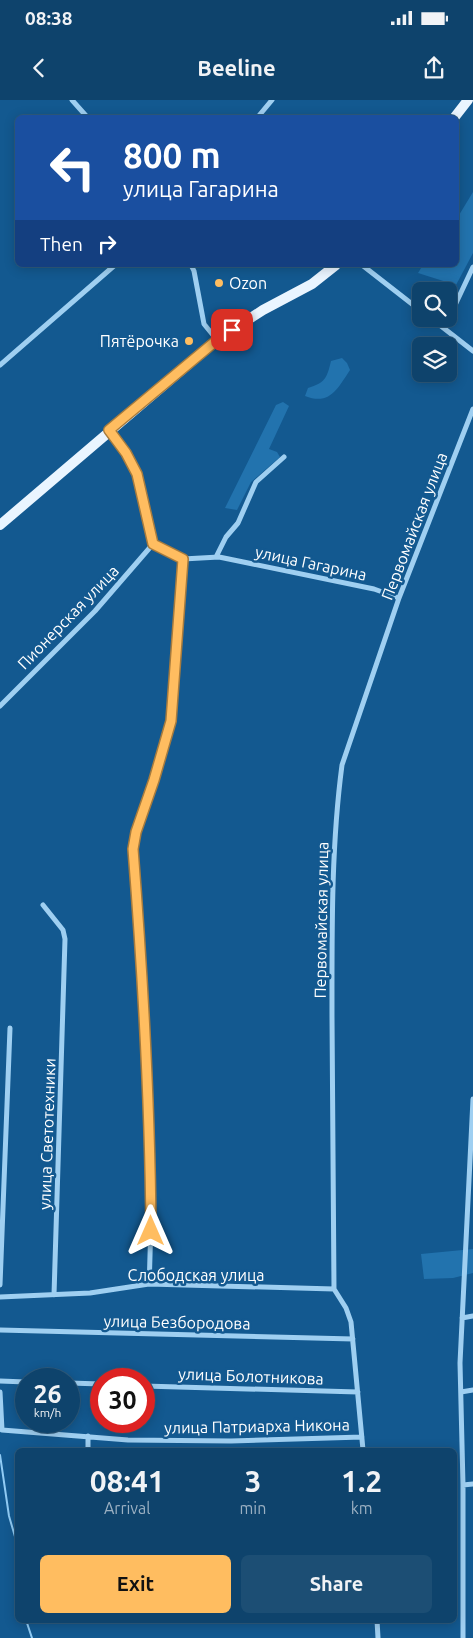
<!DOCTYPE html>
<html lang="en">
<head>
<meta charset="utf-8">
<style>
  :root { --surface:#0e436c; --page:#1c4e74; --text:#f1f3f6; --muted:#9bb0c2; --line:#2e5c7f; --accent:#ffbd60 }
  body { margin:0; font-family:Ubuntu,sans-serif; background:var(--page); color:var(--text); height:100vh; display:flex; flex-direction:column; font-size:19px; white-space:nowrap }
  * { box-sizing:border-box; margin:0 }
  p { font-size:16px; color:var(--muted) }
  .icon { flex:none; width:28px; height:28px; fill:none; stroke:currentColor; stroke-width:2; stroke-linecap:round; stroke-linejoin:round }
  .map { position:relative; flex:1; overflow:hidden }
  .drawer { position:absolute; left:15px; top:1348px; width:442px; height:175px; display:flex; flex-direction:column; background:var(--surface); border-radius:8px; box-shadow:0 2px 12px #0003,0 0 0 1px var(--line) }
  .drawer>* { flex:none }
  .guide { position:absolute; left:15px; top:15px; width:444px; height:152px; border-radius:8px; box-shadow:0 2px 12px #0003,0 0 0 1px var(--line); background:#1a4fa0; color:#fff; overflow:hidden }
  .buttons { position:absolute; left:412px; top:182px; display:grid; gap:10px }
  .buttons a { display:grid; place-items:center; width:45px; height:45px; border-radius:8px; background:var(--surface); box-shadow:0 2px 12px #0003,0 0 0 1px var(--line); font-size:25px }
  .speed { position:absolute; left:15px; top:1268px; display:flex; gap:10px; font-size:25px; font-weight:700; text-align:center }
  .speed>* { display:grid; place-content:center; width:65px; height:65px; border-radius:50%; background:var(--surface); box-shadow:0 2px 12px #0003,0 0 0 1px var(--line); line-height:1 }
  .speed small { font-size:12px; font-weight:400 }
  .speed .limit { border:8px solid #d22; background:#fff; color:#111 }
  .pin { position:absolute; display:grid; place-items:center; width:42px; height:42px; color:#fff; margin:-21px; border-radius:10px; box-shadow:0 2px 8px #0006 }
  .me { position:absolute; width:55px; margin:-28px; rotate:0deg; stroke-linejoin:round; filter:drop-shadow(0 0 4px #0008) }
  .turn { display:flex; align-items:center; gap:18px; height:105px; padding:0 25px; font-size:22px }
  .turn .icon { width:65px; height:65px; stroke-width:2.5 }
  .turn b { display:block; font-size:35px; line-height:42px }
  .then { display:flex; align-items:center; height:48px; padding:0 25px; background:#0003; gap:10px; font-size:19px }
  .eta { display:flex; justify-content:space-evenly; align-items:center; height:85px; text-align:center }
  .eta b { font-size:30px; font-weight:600; line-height:35px }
  .cta { display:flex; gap:10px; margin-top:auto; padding:10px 25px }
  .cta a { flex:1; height:58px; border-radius:8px; background:var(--accent); color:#111; font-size:20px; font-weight:600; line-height:58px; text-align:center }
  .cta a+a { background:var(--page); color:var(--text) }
  .status { display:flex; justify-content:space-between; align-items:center; height:35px; padding:0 25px; background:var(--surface); direction:ltr }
  .status svg { height:14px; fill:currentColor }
  header { display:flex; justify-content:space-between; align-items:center; height:65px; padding:0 25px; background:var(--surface); font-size:22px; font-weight:600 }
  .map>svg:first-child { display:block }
  .green { fill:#2273ae }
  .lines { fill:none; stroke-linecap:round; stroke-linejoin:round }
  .stream { stroke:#91ccf5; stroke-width:2 }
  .street { stroke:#9fcff1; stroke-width:5 }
  .primary { stroke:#eaf5ff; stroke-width:10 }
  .route-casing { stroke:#a67b3e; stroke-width:12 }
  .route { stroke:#ffbd60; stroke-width:9 }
  .poi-dot { fill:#ffbd60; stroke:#135990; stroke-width:2 }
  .labels { text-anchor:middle; stroke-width:5; stroke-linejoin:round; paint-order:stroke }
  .poi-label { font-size:16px; fill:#fff; stroke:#135990; text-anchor:start }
  .street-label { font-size:16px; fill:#fff; stroke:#135990 }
</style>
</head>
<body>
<div class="status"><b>08:38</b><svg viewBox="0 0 49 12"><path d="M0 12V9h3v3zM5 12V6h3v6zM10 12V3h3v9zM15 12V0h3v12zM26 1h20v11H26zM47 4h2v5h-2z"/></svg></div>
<header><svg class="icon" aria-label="back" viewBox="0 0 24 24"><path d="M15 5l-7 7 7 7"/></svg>Beeline<svg class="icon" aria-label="share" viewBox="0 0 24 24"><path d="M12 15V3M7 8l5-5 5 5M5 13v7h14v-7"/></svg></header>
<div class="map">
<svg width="473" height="1538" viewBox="0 0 473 1538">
  <rect width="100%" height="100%" fill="#135990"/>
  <path class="green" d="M473,92V153L456,185L418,173L423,165H456V120Z
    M342,258L347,263L350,270C338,288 330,306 305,296L308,288C325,283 327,278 331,261Z
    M283,302L289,306L269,349L277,352L280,357L251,382L237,410L225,408L276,305Z
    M473,1149V1173L453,1178L424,1179L421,1154Z"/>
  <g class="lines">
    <path class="stream" d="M0,1355L9,1416L18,1447
      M26,1520L32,1538"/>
    <path class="street" d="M72,0L88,18
      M257,18L272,0
      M191,165L194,171L204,224L217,240
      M362,165L421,211
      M449,218L473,167
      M432,219L473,251
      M0,265L115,165
      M109,331L126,353L137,374L153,444L183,459L171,621L154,680L136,732L133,749C139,832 145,915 148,999C151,1061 152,1122 149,1184
      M216,457L226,437L238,423L256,382L284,357
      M183,459L219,457L374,489L399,498
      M0,606L95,511L153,444
      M43,805L63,830L65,839L54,1195
      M0,1185L10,928
      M0,1197L90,1193L149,1184L334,1189
      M462,1218L473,1216
      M0,1230L353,1239
      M0,1281L26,1282
      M69,1283L101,1284
      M144,1286L358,1292
      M0,1292L2,1330L128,1340L231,1341L362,1337
      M461,1292L473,1290
      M88,1350V1336
      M363,1350L351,1222L346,1208L334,1189C333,1099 333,1008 332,917C332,833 331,748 342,665L399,498L473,309
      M463,1385L473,1384
      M377,1520L378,1538
      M463,1538V1385L460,1263L473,999"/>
    <path class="primary" d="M454,18L468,0
      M0,425L217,240L263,210L312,184L336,165"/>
  </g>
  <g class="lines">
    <defs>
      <path id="route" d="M151,1131C150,1003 143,877 133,749L136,732L154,680L171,621L183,459L153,444L137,374L126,353L109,330L217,240L232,230"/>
    </defs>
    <use href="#route" class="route-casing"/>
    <use href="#route" class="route"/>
  </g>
  <g class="poi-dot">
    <circle cx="219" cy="183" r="5"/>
    <circle cx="189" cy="241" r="5"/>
  </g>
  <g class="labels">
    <g class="poi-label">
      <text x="229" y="189">Ozon</text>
      <text x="179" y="247" text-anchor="end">Пятёрочка</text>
    </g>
    <g class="street-label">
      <text transform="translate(414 426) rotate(-69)" y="6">Первомайская улица</text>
      <text transform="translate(311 463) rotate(12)" y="6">улица Гагарина</text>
      <text transform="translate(68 517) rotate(-46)" y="6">Пионерская улица</text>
      <text transform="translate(321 820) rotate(-89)" y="6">Первомайская улица</text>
      <text transform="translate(47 1034) rotate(-88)" y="6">улица Светотехники</text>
      <text x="196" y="1181">Слободская улица</text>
      <text transform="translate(177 1222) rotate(1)" y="6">улица Безбородова</text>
      <text transform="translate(251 1276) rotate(2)" y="6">улица Болотникова</text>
      <text transform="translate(257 1326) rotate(-1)" y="6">улица Патриарха Никона</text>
    </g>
  </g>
</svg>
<div class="buttons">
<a><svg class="icon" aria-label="search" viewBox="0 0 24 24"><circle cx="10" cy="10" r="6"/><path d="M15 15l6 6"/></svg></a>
<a><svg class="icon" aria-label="layers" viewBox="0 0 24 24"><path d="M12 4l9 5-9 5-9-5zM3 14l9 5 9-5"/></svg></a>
</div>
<div class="speed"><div>26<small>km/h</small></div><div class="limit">30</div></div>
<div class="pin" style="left:232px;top:230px;background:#d93025"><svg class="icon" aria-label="arrive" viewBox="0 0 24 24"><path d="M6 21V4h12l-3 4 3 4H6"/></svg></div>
<svg class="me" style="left:151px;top:1131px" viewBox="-20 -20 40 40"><path d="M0-17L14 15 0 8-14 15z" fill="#ffbd60" stroke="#fff" stroke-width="4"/></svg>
<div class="guide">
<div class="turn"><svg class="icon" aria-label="left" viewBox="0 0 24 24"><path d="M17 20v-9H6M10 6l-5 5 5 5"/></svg><div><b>800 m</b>улица Гагарина</div></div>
<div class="then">Then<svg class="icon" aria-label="right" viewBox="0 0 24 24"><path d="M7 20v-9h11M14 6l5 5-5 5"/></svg></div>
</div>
<section class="drawer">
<div class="eta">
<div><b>08:41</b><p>Arrival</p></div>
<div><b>3</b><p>min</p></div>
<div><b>1.2</b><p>km</p></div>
</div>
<div class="cta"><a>Exit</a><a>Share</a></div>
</section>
</div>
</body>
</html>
